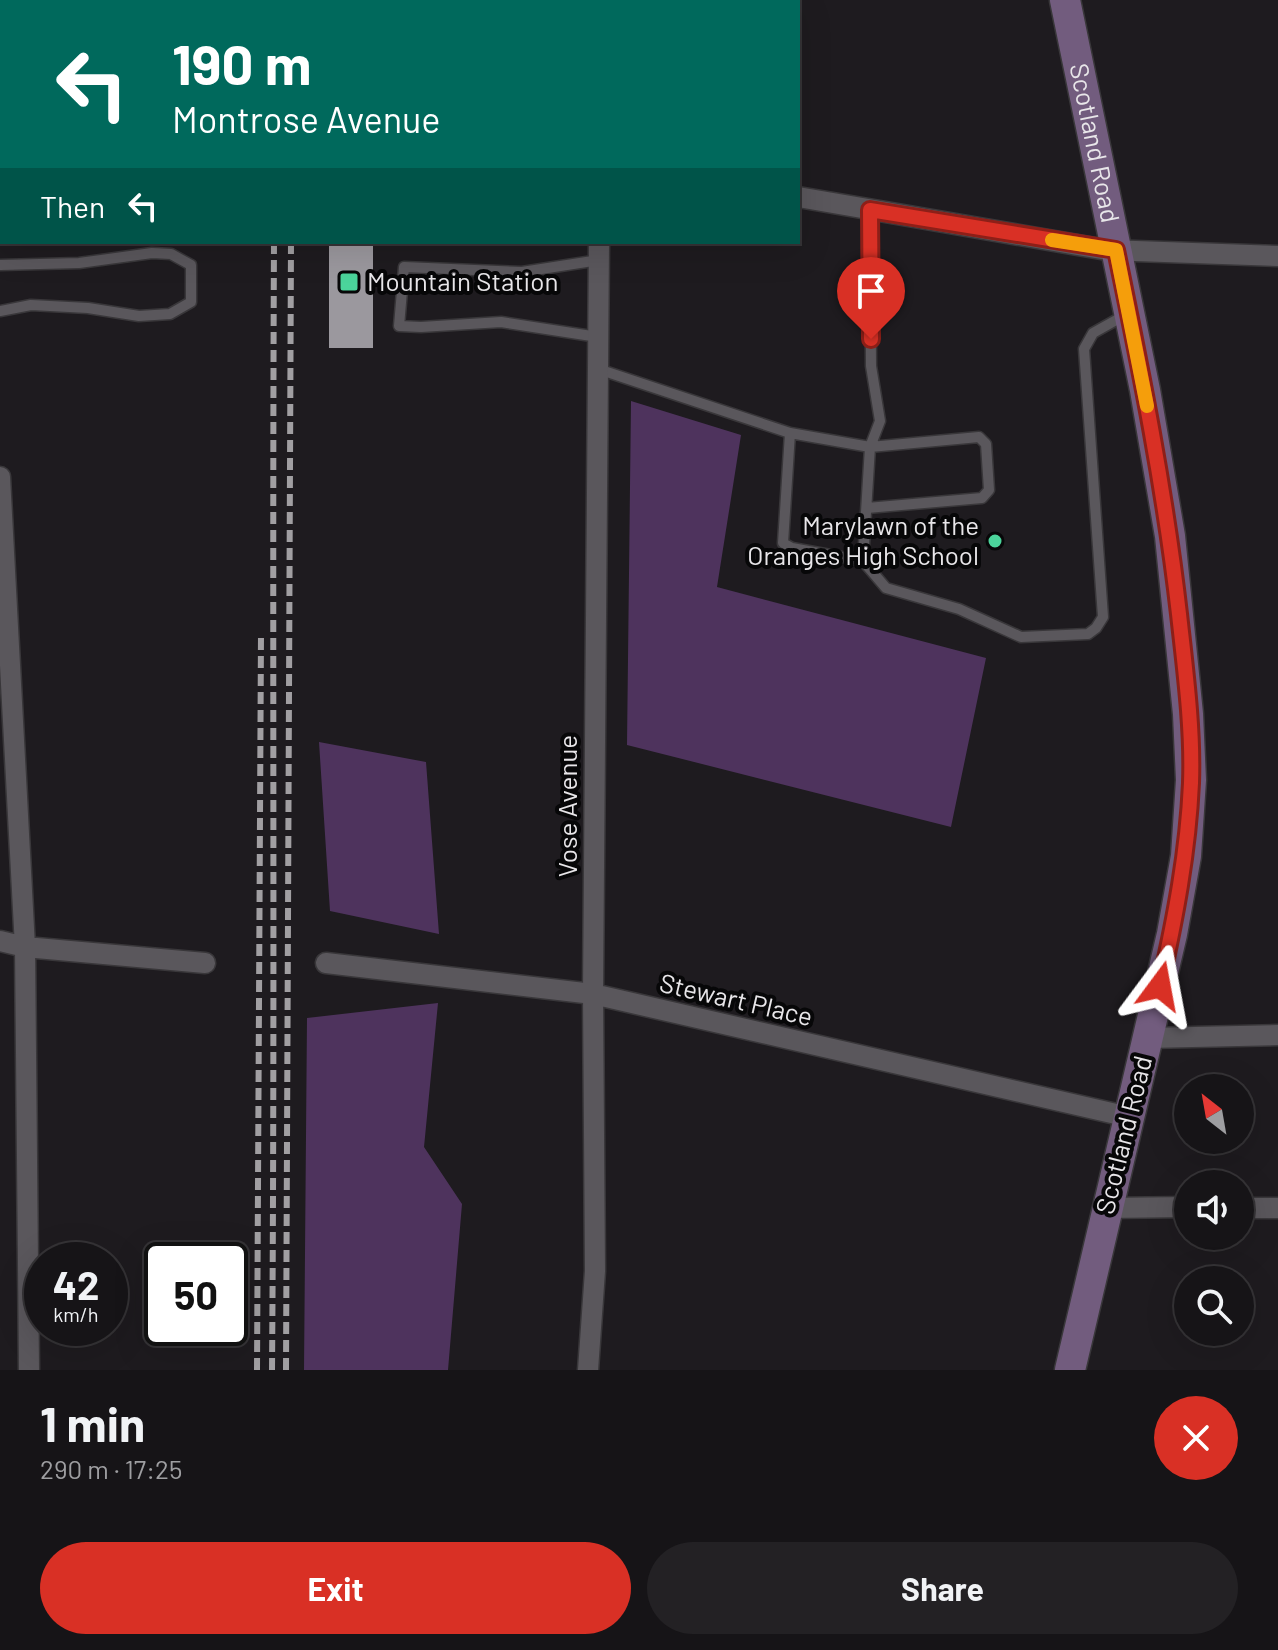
<!DOCTYPE html>
<html lang="en">
<head>
<meta charset="utf-8">
<style>
  :root { --surface:#161417; --page:#232124; --text:#f1f3f6; --muted:#9e9ea1; --line:#353336; --accent:#d93025 }
  body { margin:0; font-family:Barlow,sans-serif; background:var(--page); color:var(--text); height:100vh; display:flex; flex-direction:column; font-size:30px; white-space:nowrap }
  * { box-sizing:border-box; margin:0 }
  p { font-size:26px; color:var(--muted) }
  .icon { flex:none; width:44px; height:44px; fill:none; stroke:currentColor; stroke-width:2; stroke-linecap:round; stroke-linejoin:round }
  .map { position:relative; height:1370px; overflow:hidden }
  .side { display:flex; flex-direction:column; background:var(--surface); flex:1 }
  .side>* { flex:none }
  .top-card { position:absolute; left:0px; top:0px; width:800px; height:244px; box-shadow:0 8px 32px #0002,0 0 0 2px var(--line); background:#00695c; color:#fff; overflow:hidden }
  .needle { width:52px; rotate:329deg }
  .fabs { position:absolute; left:1174px; top:1074px; display:grid; gap:16px }
  .fabs a { display:grid; place-items:center; width:80px; height:80px; border-radius:50%; background:var(--surface); box-shadow:0 8px 32px #0002,0 0 0 2px var(--line); font-size:40px }
  .speed { position:absolute; left:24px; top:1242px; display:flex; gap:16px; font-size:40px; font-weight:700; text-align:center }
  .speed>* { display:grid; place-content:center; width:104px; height:104px; border-radius:50%; background:var(--surface); box-shadow:0 8px 32px #0002,0 0 0 2px var(--line); line-height:1 }
  .speed small { font-size:20px; font-weight:400 }
  .speed .limit { border:4px solid #111; border-radius:12px; background:#fff; color:#111 }
  .pin { position:absolute; display:grid; place-items:center; width:68px; height:68px; color:#fff; margin:-82px -34px; border-radius:50% 50% 50% 0; rotate:-45deg; box-shadow:0 0 8px #0007 }
  .pin .icon { rotate:45deg }
  .me { position:absolute; width:88px; margin:-44px; rotate:13deg; stroke-linejoin:round; filter:drop-shadow(0 0 6px #0008) }
  .turn { display:flex; align-items:center; gap:28px; height:168px; padding:0 40px; font-size:36px }
  .turn .icon { width:104px; height:104px; stroke-width:2.5 }
  .turn b { display:block; font-size:56px; line-height:68px }
  .then { display:flex; align-items:center; height:76px; padding:0 40px; background:#0003; gap:16px; font-size:30px }
  .round { display:grid; place-items:center; flex:none; width:84px; height:84px; border-radius:42px; background:var(--page) }
  .head { display:flex; align-items:center; justify-content:space-between; height:136px; padding:0 40px }
  h1 { font-size:48px; font-weight:700; line-height:60px }
  .cta { display:flex; gap:16px; margin-top:auto; padding:16px 40px }
  .cta a { flex:1; height:92px; border-radius:48px; background:var(--accent); color:#fff; font-size:32px; font-weight:700; line-height:92px; text-align:center }
  .cta a+a { background:var(--page); color:var(--text) }
  .map>svg:first-child { display:block }
  .green { fill:#4e335d }
  .building { fill:#9b989e }
  .lines { fill:none; stroke-linecap:round; stroke-linejoin:round }
  .service-casing { stroke:#39373a; stroke-width:13 }
  .minor-casing { stroke:#39373a; stroke-width:23 }
  .secondary-casing { stroke:#39373a; stroke-width:33 }
  .service { stroke:#5a575c; stroke-width:10 }
  .minor { stroke:#5a575c; stroke-width:20 }
  .secondary { stroke:#725c7e; stroke-width:30 }
  .rail { stroke:#a19fa2; stroke-width:6; stroke-dasharray:12 6; stroke-linecap:butt }
  .route-casing { stroke:#8d1f18; stroke-width:20 }
  .route { stroke:#d93025; stroke-width:14 }
  .slow { stroke:#f59e0b; stroke-width:14 }
  .poi-dot { fill:#4bd49b; stroke:#070708; stroke-width:3 }
  .labels { text-anchor:middle; stroke-width:8; stroke-linejoin:round; paint-order:stroke }
  .street-label { font-size:26px; fill:#e8e6e9; stroke:#070708 }
  .poi-label { font-size:26px; fill:#e8e6e9; stroke:#070708; text-anchor:start }
</style>
</head>
<body>
<div class="map">
<svg width="1278" height="1370" viewBox="0 0 1278 1370">
  <rect width="100%" height="100%" fill="#1e1b1f"/>
  <path class="green" d="M631,401L741,435L717,587L986,658L951,827L627,745Z
    M319,742L426,762L439,934L330,911Z
    M438,1003L424,1147L462,1204L448,1370H304L307,1018Z"/>
  <path class="building" d="M329,242H373V348H329Z"/>
  <g class="lines">
    <defs>
      <path id="service" d="M0,265L79,263L152,253L171,254L191,265V302L170,314L139,316L88,308L31,305L0,311
        M598,337L501,322L421,327L399,326L404,267L522,272L599,260
        M598,369L790,433L870,447L863,561
        M790,433L783,543L792,548L863,561L886,588L959,609L1021,637L1088,634L1096,628L1103,617L1084,349L1093,333L1127,314
        M867,508L982,498L989,490L986,444L979,437L870,447L880,421L871,366L870,210"/>
      <path id="minor" d="M600,2V0
        M0,104H2
        M798,197L1107,250L1278,256
        M0,477L25,947L29,1370
        M0,941L25,947L205,963
        M326,963L593,994L1129,1117
        M1148,1038L1278,1035
        M1106,1208L1188,1207
        M1240,1208H1278
        M588,1370L595,1271L593,994L599,242"/>
      <g id="secondary">
        <path id="s1" d="M1065,0L1145,390L1170,536L1188,714L1191,780L1186,856L1172,934L1070,1370"/>
      </g>
    </defs>
    <use href="#service" class="service-casing"/>
    <use href="#minor" class="minor-casing"/>
    <use href="#secondary" class="secondary-casing"/>
    <use href="#service" class="service"/>
    <use href="#minor" class="minor"/>
    <use href="#secondary" class="secondary"/>
    <path class="rail" d="M264,2V0
      M292,2V0
      M257,1370L261,634
      M272,1370C275,994 272,618 274,242
      M286,1370L291,242"/>
  </g>
  <g class="lines">
    <defs>
      <path id="route" d="M871,339L870,210L1116,250C1141,371 1165,491 1179,614C1185,669 1193,727 1191,783C1188,852 1175,919 1160,986"/>
    </defs>
    <use href="#route" class="route-casing"/>
    <use href="#route" class="route"/>
    <path class="slow" d="M1052,240L1116,250L1147,406"/>
  </g>
  <g class="poi-dot">
    <rect x="339" y="272" width="20" height="20" rx="4"/>
    <circle cx="995" cy="541" r="8"/>
  </g>
  <g class="labels">
    <g class="street-label">
      <text dy="9" stroke="none"><textPath href="#s1" startOffset="146">Scotland Road</textPath></text>
      <text transform="translate(568 806) rotate(-90)" y="9">Vose Avenue</text>
      <text transform="translate(736 1000) rotate(13)" y="9">Stewart Place</text>
      <text transform="translate(1124 1135) rotate(-76)" y="9">Scotland Road</text>
    </g>
    <g class="poi-label">
      <text x="367" y="291">Mountain Station</text>
      <text x="979" y="535" text-anchor="end">Marylawn of the<tspan x="979" dy="30">Oranges High School</tspan></text>
    </g>
  </g>
</svg>
<div class="fabs">
<a><svg class="needle" viewBox="-14 -14 28 28"><path d="M0-13l5 13h-10z" fill="#e53935"/><path d="M0 13l5-13h-10z" fill="#9e9ea1"/></svg></a>
<a><svg class="icon" aria-label="sound" viewBox="0 0 24 24"><path d="M4 9h4l5-4v14l-5-4H4zM17 9q2 3 0 6"/></svg></a>
<a><svg class="icon" aria-label="search" viewBox="0 0 24 24"><circle cx="10" cy="10" r="6"/><path d="M15 15l6 6"/></svg></a>
</div>
<div class="speed"><div>42<small>km/h</small></div><div class="limit">50</div></div>
<div class="pin" style="left:871px;top:339px;background:#d93025"><svg class="icon" aria-label="arrive" viewBox="0 0 24 24"><path d="M6 21V4h12l-3 4 3 4H6"/></svg></div>
<svg class="me" style="left:1160px;top:986px" viewBox="-20 -20 40 40"><path d="M0-17L14 15 0 8-14 15z" fill="#d93025" stroke="#fff" stroke-width="4"/></svg>
<div class="top-card">
<div class="turn"><svg class="icon" aria-label="left" viewBox="0 0 24 24"><path d="M17 20v-9H6M10 6l-5 5 5 5"/></svg><div><b>190 m</b>Montrose Avenue</div></div>
<div class="then">Then<svg class="icon" aria-label="left" viewBox="0 0 24 24"><path d="M17 20v-9H6M10 6l-5 5 5 5"/></svg></div>
</div>
</div>
<section class="side">
<div class="head"><div><h1>1 min</h1><p>290 m · 17:25</p></div><a class="round" style="background:#d93025;color:#fff"><svg class="icon" aria-label="close" viewBox="0 0 24 24"><path d="M6 6l12 12M18 6L6 18"/></svg></a></div>
<div class="cta"><a>Exit</a><a>Share</a></div>
</section>
</body>
</html>
